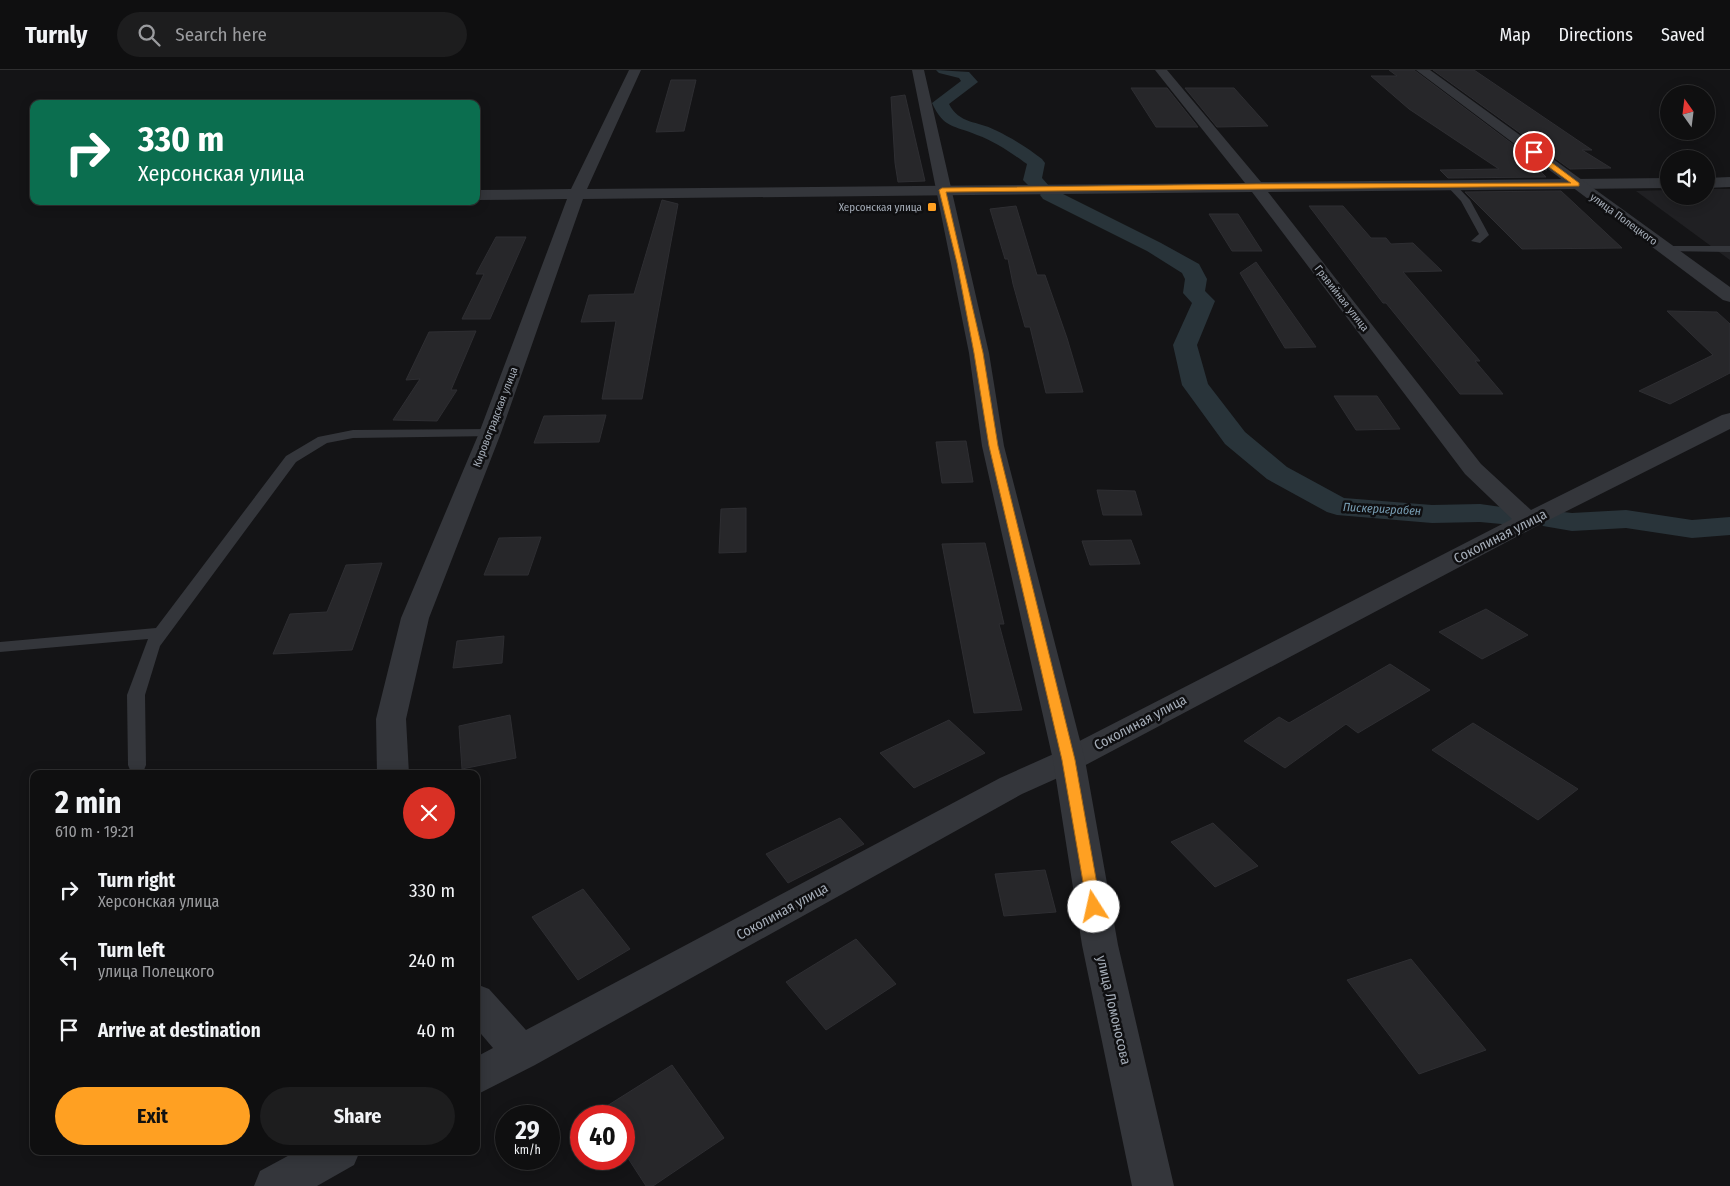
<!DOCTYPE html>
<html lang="en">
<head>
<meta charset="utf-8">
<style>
  :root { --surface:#0f0f10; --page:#1d1d1e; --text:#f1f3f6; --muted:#9b9c9f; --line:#2f2f30; --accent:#ffa022 }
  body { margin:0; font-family:"Fira Sans Condensed",sans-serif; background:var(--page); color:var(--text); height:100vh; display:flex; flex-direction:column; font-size:19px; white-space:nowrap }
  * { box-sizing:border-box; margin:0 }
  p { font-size:16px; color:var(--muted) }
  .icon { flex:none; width:28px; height:28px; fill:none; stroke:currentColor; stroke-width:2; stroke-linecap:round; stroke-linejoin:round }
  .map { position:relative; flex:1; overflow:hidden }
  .drawer { position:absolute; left:30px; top:700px; width:450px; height:385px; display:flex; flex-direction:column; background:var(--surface); border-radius:10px; box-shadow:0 2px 12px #0003,0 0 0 1px var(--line) }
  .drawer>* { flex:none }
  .hud { position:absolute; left:30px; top:30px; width:450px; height:105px; border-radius:10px; box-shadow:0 2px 12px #0003,0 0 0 1px var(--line); background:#0b6e4f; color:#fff; overflow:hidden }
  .needle { width:32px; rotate:346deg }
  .buttons { position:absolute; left:1660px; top:15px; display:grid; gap:10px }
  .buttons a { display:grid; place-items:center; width:55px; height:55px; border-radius:50%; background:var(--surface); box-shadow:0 2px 12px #0003,0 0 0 1px var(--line); font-size:25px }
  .speed { position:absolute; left:495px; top:1035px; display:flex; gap:10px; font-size:25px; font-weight:700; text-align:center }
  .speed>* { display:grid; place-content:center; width:65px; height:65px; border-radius:50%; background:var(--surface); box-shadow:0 2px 12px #0003,0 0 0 1px var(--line); line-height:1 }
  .speed small { font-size:12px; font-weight:400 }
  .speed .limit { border:8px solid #d22; background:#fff; color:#111 }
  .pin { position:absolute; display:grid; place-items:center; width:42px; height:42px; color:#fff; margin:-21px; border:2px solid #fff; border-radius:50%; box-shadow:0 1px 5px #0007 }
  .me { position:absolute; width:55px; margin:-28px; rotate:350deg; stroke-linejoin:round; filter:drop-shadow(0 0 4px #0008) }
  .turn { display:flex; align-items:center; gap:18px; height:105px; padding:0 25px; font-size:22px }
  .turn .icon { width:65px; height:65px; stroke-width:2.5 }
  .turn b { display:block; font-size:35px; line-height:42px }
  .round { display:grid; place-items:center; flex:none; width:52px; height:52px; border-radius:26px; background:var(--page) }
  .overview { display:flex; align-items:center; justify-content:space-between; height:85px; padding:0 25px }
  h1 { font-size:30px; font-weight:700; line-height:38px }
  .primary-button { display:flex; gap:10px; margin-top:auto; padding:10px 25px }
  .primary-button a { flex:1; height:58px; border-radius:30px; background:var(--accent); color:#111; font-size:20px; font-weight:700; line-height:58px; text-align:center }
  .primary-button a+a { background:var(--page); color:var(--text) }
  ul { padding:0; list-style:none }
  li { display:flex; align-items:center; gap:15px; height:70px; padding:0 25px }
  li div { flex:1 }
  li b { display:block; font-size:19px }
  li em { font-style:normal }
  header { display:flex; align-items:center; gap:30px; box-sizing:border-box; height:70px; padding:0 25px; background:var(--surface); border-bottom:1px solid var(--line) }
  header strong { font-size:24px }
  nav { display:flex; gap:28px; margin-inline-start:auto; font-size:18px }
  .search { width:350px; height:45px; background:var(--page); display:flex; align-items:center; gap:12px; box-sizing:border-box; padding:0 18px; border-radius:28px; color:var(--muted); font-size:19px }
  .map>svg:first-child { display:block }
  .built { fill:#202023 }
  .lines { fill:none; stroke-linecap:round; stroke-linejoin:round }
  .canal { fill:#29343a; fill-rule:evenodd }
  .building { fill:#27272a; stroke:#2e2e32 }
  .service { fill:#34363b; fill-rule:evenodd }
  .minor { fill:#34363b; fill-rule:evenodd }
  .tertiary { fill:#34363b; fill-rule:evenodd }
  .route { fill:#ffa022; stroke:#a66816 }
  .poi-dot { fill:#ffa022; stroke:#0f0f11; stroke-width:2 }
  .labels { text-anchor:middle; stroke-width:5; stroke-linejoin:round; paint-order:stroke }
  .far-poi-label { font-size:11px; fill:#a4acb7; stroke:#0f0f11; text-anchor:end }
  .far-street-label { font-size:11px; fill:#a4acb7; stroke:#0f0f11 }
  .far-water-label { font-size:12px; font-style:italic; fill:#799fb5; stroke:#0f0f11 }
  .street-label { font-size:14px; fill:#a4acb7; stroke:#0f0f11 }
</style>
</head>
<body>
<header>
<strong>Turnly</strong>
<div class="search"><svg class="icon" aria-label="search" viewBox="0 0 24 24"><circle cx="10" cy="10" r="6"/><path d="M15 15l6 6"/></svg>Search here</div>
<nav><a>Map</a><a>Directions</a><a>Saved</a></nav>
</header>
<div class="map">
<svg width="1730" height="1116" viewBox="0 0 1730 1116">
  <rect width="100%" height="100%" fill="#141416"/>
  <path class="built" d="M1706,119H1730V190L1636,121L1669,120V126H1706Z"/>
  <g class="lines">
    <path class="canal" d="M936,0L969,2L978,12L949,34C959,54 978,51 995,60C1012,68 1028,78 1042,89L1045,93L1042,108L1050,117L1049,120L1057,121L1161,173L1199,194L1207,209L1205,221L1215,231L1197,275L1208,314L1245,362L1287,397L1344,428L1432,435L1480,434L1523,440L1527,446L1523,452L1512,455L1480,452L1432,453L1337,445L1327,442L1267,409L1225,374L1182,315L1173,275L1192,233L1183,223L1185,209L1182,203L1147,181L1043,129L1040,125L1042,122L1034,121L1023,110L1027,94L1024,92C1010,82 994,71 977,65C954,55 944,59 932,33L961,11L959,8L939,3Z
      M1626,440L1692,450L1730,447V465L1692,468L1626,458L1572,461L1543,456L1539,450L1543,444L1554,441L1572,443Z"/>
  </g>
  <path class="building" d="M1389,0H1414L1547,100H1539L1546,107L1448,108L1440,100L1499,99L1409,39L1371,6H1397Z
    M1433,0H1474L1592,80H1582L1611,98L1570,99Z
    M671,10H696L684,61L656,62Z
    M1131,18H1167L1198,57H1156Z
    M1185,18H1234L1268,56L1217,57Z
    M905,25L925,111L898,112L895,93L891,27Z
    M1561,121L1622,178L1522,179L1465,122Z
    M662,130L678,134L642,329H602L616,251L581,252L589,225L634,224Z
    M1016,136L1037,205H1045L1067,268L1083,322L1046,323L1030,257H1025L1013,214L1008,189H1005L990,139Z
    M1309,136H1343L1371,168H1386L1391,174L1413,173L1442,201L1403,202L1480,291H1475L1503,324H1460L1386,233H1383Z
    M1209,144H1238L1262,181H1232Z
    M496,167H526L490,249H462L484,204H476Z
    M1256,192L1316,277L1285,278L1240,203Z
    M1667,241L1717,242L1730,254V303L1670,334L1639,321L1713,285Z
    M476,261L451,320H457L437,351L393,350L420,309L406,310L429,262Z
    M1334,326H1377L1400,359L1356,360Z
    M606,345L599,372L534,373L544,346Z
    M966,371L973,412L942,413L936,372Z
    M1097,420L1135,421L1142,445H1103Z
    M746,438V482L719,483L721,439Z
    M541,467L528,505H484L499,468Z
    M1131,470L1140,494L1090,495L1082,471Z
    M985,473L1004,554H999L1022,640L974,643L942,474Z
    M382,493L352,580L273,584L290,544L327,542L346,495Z
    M1486,539L1528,565L1482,589L1439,562Z
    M504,566L502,593L453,598L457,571Z
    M1390,594L1430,620L1358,663L1346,654L1285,698L1244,671L1279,647L1289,653Z
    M510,645L516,688L462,699L459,656Z
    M949,650L985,683L914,718L880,683Z
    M1473,653L1578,719L1538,750L1432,680Z
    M840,748L864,774L788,813L766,784Z
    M1213,753L1258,796L1215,817L1171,772Z
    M1045,800L1056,842L1004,846L995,804Z
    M583,819L630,879L578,910L532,847Z
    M856,869L896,914L826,960L786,912Z
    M1411,889L1486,980L1419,1004L1347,910Z
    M672,995L724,1068L653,1116H646L624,1082V1046H591Z"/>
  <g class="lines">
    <path class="service" d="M1448,113H1454L1470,130L1489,165L1480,173L1471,171L1479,164L1461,131L1446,115Z
      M1666,176H1730V182L1662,181L1661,179Z
      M490,359L497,363L495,366L353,368L327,373L296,392L160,576L145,625L146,695L144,700L137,702L130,700L128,695L127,625L148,569L0,582V572L156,558L286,386L318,367L353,360Z"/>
    <path class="minor" d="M629,0H641L587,119L1245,113L1155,0H1167L1261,112L1669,108V118L1268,122L1481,394L1531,440L1722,345L1730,343V359L1537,456L1080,698L1022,724L535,995L476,1025V987L493,978L476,958V914L489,919L526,960L1000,708L1058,682L1512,449L1465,404L1252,122L583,129L501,363L429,548L406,649L409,704H377L376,649L401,548L479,363L567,129L476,130V120L571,119Z
      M1730,107V117L1706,118V108Z
      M297,1081H360L354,1095L317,1116H254L260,1101Z"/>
    <path class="tertiary" d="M912,0H924L989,283L1004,376L1085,690L1118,875L1174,1116H1132L1082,875L1053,690L982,376L969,283Z
      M1416,0H1430L1730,217V232L1723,230Z"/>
  </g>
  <path class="route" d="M1531,81H1536L1579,113V116L946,122L983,283L998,376L1075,690L1101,837L1099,841H1088L1062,690L989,376L974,283L957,193L939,120L942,118L1256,114L1571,113L1531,84Z"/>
  <rect class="poi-dot" x="927" y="132" width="10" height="10" rx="2.5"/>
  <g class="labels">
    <g class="far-poi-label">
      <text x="922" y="141">Херсонская улица</text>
    </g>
    <g class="far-street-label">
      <text transform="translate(1624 149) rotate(36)" y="4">улица Полецкого</text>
      <text transform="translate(1342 228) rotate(52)" y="4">Гравийная улица</text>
      <text transform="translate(495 347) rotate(-69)" y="4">Кировоградская улица</text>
    </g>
    <g class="far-water-label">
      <text transform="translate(1382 439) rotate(3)" y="4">Пискериграбен</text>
    </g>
    <g class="street-label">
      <text transform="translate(1500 466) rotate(-27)" y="5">Соколиная улица</text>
      <text transform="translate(1140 652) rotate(-28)" y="5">Соколиная улица</text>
      <text transform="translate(782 841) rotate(-29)" y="5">Соколиная улица</text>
      <text transform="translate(1114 940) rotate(77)" y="5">улица Ломоносова</text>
    </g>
  </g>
</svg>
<div class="buttons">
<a><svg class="needle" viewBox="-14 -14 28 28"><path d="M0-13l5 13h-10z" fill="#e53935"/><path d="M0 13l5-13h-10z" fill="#9b9c9f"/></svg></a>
<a><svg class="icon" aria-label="sound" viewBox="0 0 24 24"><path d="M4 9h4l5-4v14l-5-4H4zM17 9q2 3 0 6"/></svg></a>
</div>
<div class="speed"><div>29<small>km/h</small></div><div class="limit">40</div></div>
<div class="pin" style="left:1534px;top:82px;background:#d93025"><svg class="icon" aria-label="arrive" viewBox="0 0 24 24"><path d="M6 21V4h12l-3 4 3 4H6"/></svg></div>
<svg class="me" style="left:1094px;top:837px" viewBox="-20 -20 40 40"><circle r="19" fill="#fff"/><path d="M0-13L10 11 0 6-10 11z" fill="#ffa022"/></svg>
<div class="hud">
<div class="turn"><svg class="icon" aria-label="right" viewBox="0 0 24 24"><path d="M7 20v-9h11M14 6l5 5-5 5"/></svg><div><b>330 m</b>Херсонская улица</div></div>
</div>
<section class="drawer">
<div class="overview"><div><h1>2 min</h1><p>610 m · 19:21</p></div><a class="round" style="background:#d93025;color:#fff"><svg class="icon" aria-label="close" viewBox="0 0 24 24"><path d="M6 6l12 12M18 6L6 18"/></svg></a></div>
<ul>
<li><svg class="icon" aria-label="right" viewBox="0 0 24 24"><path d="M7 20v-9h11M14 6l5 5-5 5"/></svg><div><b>Turn right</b><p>Херсонская улица</p></div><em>330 m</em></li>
<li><svg class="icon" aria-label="left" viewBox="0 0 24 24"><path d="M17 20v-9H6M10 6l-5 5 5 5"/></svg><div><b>Turn left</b><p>улица Полецкого</p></div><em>240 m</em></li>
<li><svg class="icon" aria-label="arrive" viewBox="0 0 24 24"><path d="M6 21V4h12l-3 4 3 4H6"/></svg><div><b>Arrive at destination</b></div><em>40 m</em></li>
</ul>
<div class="primary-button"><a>Exit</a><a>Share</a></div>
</section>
</div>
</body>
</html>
